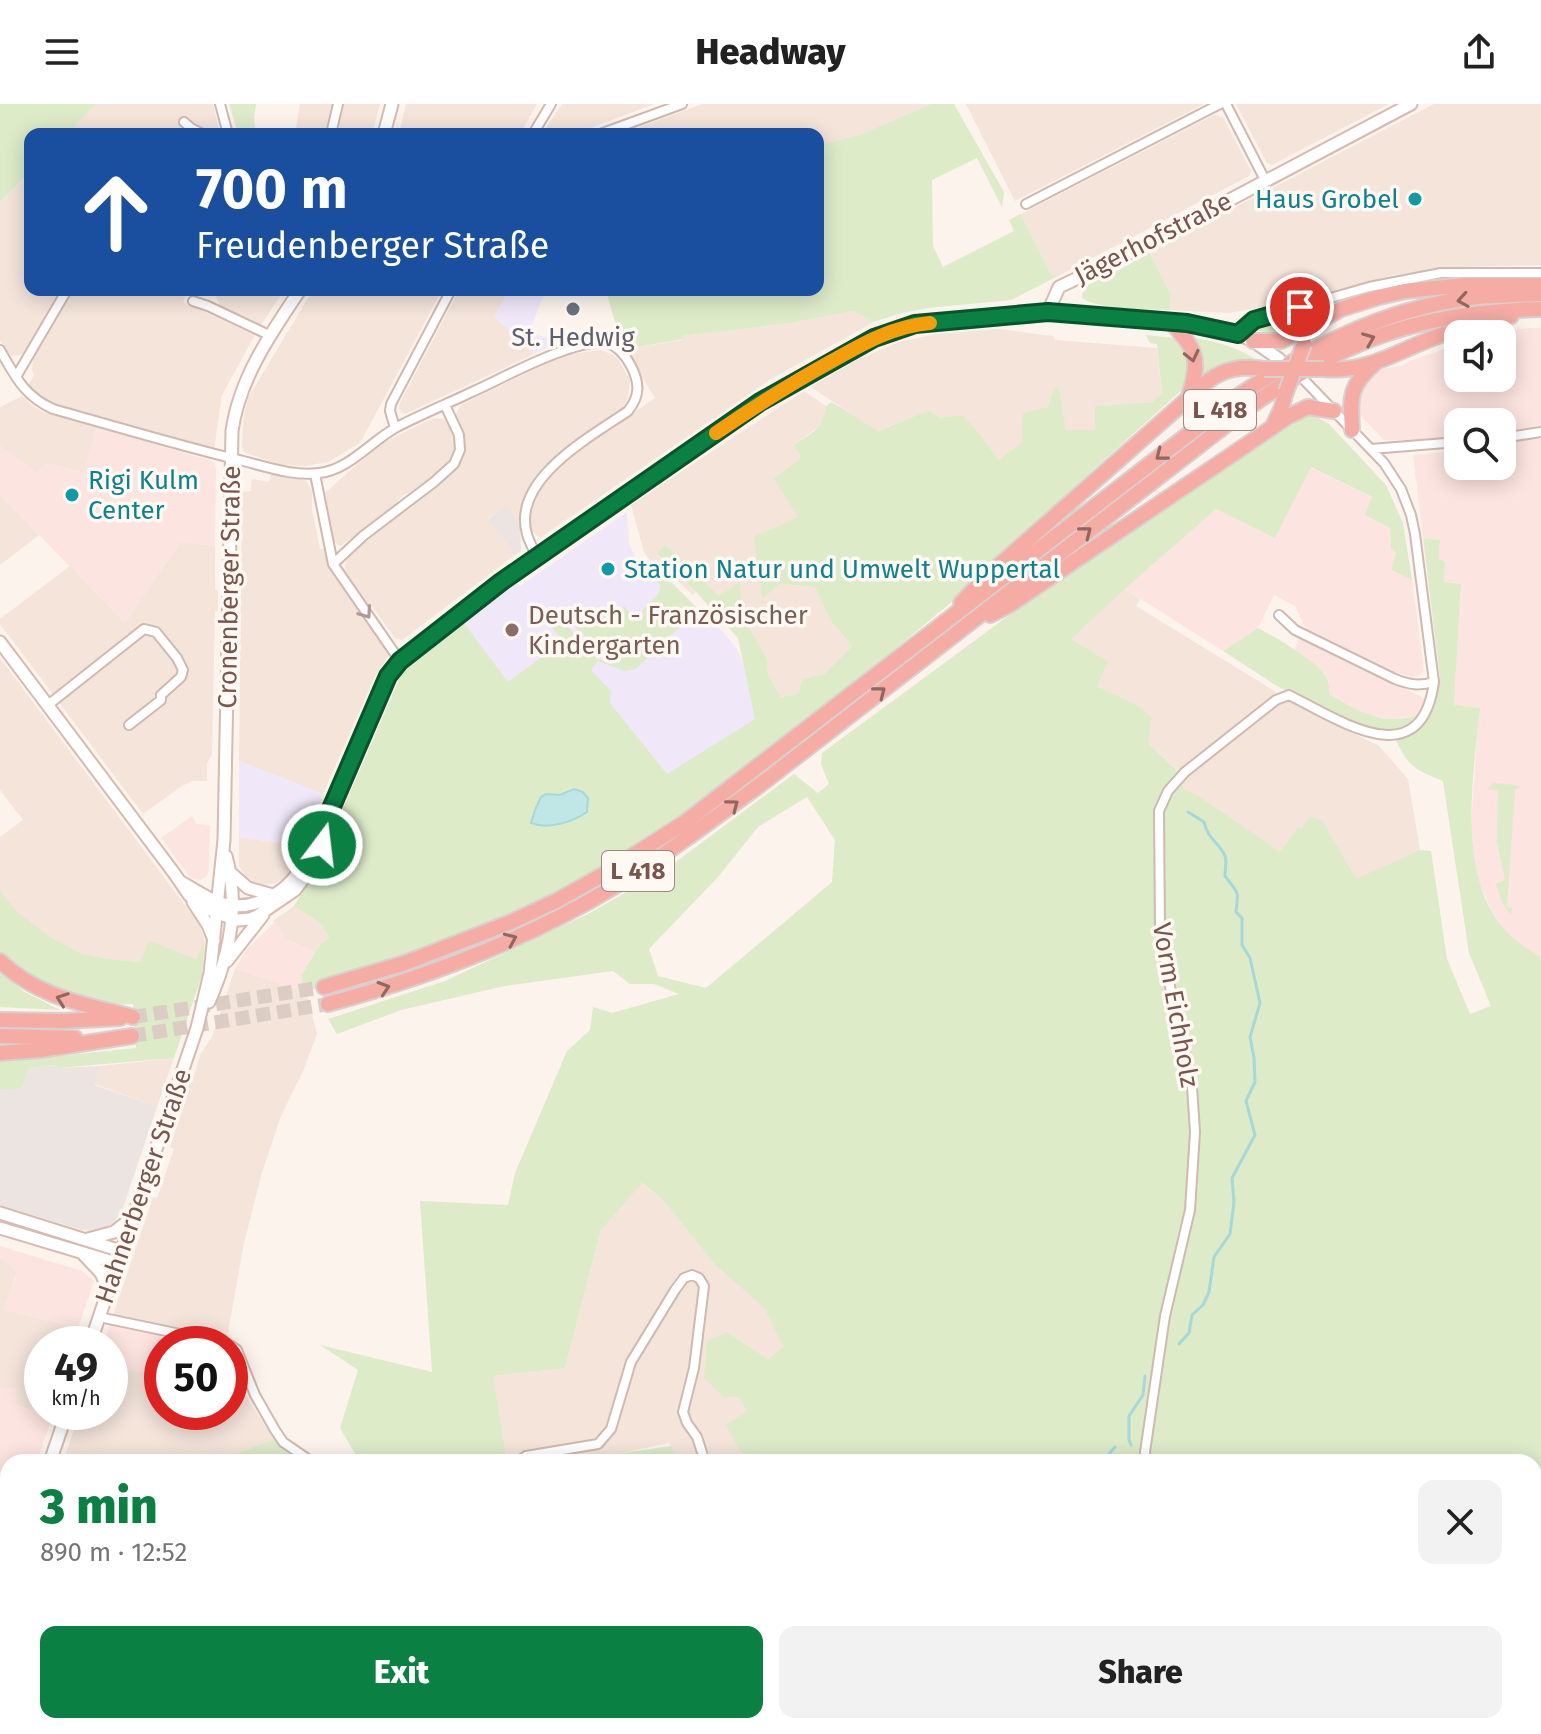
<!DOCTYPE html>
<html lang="en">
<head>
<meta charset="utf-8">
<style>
  :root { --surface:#fff; --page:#f2f2f2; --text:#222; --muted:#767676; --accent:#0b8043 }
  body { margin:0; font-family:"Fira Sans",sans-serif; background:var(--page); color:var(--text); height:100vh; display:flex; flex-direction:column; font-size:30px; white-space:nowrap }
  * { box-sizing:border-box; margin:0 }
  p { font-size:26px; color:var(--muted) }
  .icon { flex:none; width:44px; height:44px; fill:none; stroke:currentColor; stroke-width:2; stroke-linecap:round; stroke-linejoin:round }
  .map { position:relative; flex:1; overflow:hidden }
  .panel { position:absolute; left:0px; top:1350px; width:1542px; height:280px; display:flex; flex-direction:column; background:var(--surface); border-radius:24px 24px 0 0; box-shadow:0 4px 20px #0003 }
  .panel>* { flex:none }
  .top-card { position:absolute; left:24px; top:24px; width:800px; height:168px; border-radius:16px; box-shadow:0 4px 20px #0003; background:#1a4fa0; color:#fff; overflow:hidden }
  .buttons { position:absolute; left:1444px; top:216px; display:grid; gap:16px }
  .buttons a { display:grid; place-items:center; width:72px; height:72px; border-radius:16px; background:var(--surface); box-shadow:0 4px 20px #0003; font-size:40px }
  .speed { position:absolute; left:24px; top:1222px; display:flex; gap:16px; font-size:40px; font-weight:700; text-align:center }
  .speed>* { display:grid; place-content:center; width:104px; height:104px; border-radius:50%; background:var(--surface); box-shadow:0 4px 20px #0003; line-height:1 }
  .speed small { font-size:20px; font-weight:400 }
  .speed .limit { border:12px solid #d22; background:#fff; color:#111 }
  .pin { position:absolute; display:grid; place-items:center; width:68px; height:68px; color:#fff; margin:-34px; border:4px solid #fff; border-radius:50%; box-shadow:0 2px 8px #0007 }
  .me { position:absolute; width:88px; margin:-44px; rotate:15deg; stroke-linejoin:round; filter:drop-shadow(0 0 6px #0008) }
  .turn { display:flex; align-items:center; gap:28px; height:168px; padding:0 40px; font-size:36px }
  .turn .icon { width:104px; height:104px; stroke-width:2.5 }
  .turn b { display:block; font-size:56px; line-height:68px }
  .round { display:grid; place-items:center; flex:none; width:84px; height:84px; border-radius:16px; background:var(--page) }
  .head { display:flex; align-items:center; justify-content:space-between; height:136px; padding:0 40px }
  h1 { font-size:48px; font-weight:800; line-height:60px; color:var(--accent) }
  .action { display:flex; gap:16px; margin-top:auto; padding:16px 40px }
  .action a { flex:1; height:92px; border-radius:16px; background:var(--accent); color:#fff; font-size:32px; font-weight:800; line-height:92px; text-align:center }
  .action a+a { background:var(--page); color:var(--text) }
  header { display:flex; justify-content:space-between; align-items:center; height:104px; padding:0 40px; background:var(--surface); font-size:36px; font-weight:800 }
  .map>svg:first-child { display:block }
  .residential { fill:#f4e4da }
  .commercial { fill:#fce4e0 }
  .industrial { fill:#ece4e1 }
  .education { fill:#f0e8f9 }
  .green { fill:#ddebc9; fill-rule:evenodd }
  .water { fill:#c0e7e6; stroke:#a6d8d8; stroke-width:2 }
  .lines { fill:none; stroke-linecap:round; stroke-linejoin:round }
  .stream { stroke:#a6d8d8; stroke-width:3 }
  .highway-tunnel { stroke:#dbccc4; stroke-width:14; stroke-dasharray:14 7; stroke-linecap:butt }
  .street-casing { stroke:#cfb9b0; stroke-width:12 }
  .secondary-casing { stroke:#d5bbb0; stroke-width:15 }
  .highway-casing { stroke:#d9d0cd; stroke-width:18 }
  .street { stroke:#fff; stroke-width:8 }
  .secondary { stroke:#fff; stroke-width:11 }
  .highway { stroke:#f5aca4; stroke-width:14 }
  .highway-bridge-casing { stroke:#d9d0cd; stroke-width:18; stroke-linecap:butt }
  .highway-bridge { stroke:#f5aca4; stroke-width:14 }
  .oneway { stroke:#91675f }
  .oneway2 { stroke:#ae9a95 }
  .route-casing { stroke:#07532c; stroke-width:20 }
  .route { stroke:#0b8043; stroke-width:14 }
  .slow { stroke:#f59e0b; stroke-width:14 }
  .culture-dot { fill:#0f9aa8; stroke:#fff8f3; stroke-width:3 }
  .worship-dot { fill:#6b7280; stroke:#fff8f3; stroke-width:3 }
  .education-dot { fill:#8d6e63; stroke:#fff8f3; stroke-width:3 }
  .labels { text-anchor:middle; stroke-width:7; stroke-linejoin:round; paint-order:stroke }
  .shield { fill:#fff8f3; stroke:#a08780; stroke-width:2 }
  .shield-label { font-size:24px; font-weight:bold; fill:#78564e }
  .culture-label { font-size:26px; fill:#0d838f; stroke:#fff8f3; text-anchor:start }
  .street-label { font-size:26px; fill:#78564e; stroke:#fff8f3 }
  .worship-label { font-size:26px; fill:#5b616d; stroke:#fff8f3 }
  .education-label { font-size:26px; fill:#785e54; stroke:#fff8f3; text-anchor:start }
</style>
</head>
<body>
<header><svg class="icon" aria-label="menu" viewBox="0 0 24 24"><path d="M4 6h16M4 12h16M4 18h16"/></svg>Headway<svg class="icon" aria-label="share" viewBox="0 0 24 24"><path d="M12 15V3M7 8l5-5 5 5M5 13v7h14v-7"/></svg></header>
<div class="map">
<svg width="1541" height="1630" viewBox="0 0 1541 1630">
  <rect width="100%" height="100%" fill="#fcf3ec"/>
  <path class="residential" d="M96,0H213L220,30H67Z
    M300,0H380L372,30H295Z
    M406,0H537L520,30H399Z
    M562,0H654L574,30H544L546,24Z
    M702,0H931L859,31L818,41V30H621Z
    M966,0H1204L1015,97Z
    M1236,0H1389L1272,61L1267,59Z
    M1434,0H1541V161L1456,163L1394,171L1307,195L1229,209L1170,206L1171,191L1149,148Z
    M1214,11L1223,13L1251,67L1249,72L1058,172L1051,170L1021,110Z
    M30,68V186H61L24,248L20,251L12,252L8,249L0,236V98Z
    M71,186H188L183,198L255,231L222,291L214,346L47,297L28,281L34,271L32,266L33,255L66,199L65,197Z
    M218,186H284L261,221L221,203L216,193Z
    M315,186H442L360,339L328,358L305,362L280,361L244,348L242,343L243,316L248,294L306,197Z
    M459,186H509L495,213L534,250L405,310L401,308L399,304L400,299Z
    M853,207L874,218L771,275L540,434L532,427L530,419L534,395L544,379L552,370L577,348L655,294L625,245L683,236L681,232L790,219Z
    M998,225L1053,232L1055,236L1157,244L1162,289L1152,298L1096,302V326L1066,327L1059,284L1048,303L1022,338L999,356L982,333L940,314L929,306L877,327L811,283L857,256L899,238L936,230Z
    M600,246L611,250L618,255L630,276L628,293L623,303L570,340L543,364L527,388L522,399L520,421L506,402L488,414L515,451L402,536L395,534L371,501L368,502L344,469L346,456L359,443L442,377L453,367L462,352L464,341L456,310L461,301L551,257L572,250Z
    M804,287L826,302L825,314L818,323L794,341L801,354L798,413L762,494L780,480L815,483L830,516L852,542L824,570L802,575L798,590L781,593L768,571L766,555L742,511L740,479L719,492L665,440L657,451L696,488L693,491L670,471L652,459L644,448L631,401Z
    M22,292L33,302L43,308L97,323L84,369L48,359L37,369L0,342V303Z
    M437,314L444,315L452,324L456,344L451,357L426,381L402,392L391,406L340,442L333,437L324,396L325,389L379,341L429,316Z
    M272,368L300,374L306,377L312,387V405L320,445H324L330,463L391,548L375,572L323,690L239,657L242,388L251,387L252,375L269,378Z
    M0,391L39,431L0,461Z
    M180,438L215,442V486L218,487V507H215L212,651L207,659V677H192L182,682L143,710L0,520V515L70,462L125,519Z
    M1125,485L1140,495L1136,502L1302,604L1379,642L1408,675L1420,746L1356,776L1323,717L1284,751L1184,685L1179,667L1148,639L1141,603L1097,582L1070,535Z
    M0,554L199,820L205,837L197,856L149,838L141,858L109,855L80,849L49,832L15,807L0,786V733L23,716L0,686Z
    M239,733L301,742L286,773L276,779L267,781L256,779L245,772L239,762Z
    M294,802L322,821L329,834L320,840L315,848L286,835L273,817Z
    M235,865L306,888L317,930L303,967L281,1012L261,1072L244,1139L227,1233L113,1212L153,1093L157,1094L174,1045L170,1043L185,998L190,977H192L201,949L212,933Z
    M174,954L157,1003L95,980L100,962Z
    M641,1079L663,1096L715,1161L764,1204L783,1243L768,1255L727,1228L738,1293L751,1313L765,1358H681L669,1339L616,1350L619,1358H507L492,1272L565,1264L601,1126Z
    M0,1153L17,1167L4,1206L78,1224L73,1240H42V1308H54L52,1313L16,1301V1284H0Z
    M230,1246L245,1290L274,1335L223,1355V1358H63L80,1308H110V1262L162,1272V1308H230Z
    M8,1534V1622H137L126,1630H0V1554Z
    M166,1622H284L279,1630H156Z"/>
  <path class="commercial" d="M1528,224H1541V324L1502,330V318H1458V334L1428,337L1384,336L1359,310L1360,290L1365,278L1380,265L1401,262L1410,257L1444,245L1451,239L1458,238V274H1502V230H1489Z
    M97,323L209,356L215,360L216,365L215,442L180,438L125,519L0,391V342L37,369L42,362L48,359L83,369Z
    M1535,334H1541V852L1526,845L1514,836L1503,825L1491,805L1480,780L1474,755L1471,722L1479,604L1454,602L1461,480L1444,478L1445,458L1439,455L1440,436L1423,434L1413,351L1458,347V362H1502V340Z
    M1310,363L1373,394L1390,424L1391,445L1396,449L1391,466L1412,476L1424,567L1418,572L1412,573L1398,569L1309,526L1304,521L1295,502L1274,491L1258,524L1223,547L1125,485L1216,405L1275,433Z
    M1300,533L1422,593L1425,597L1416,612L1393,615L1369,612L1330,591L1328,576L1322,568L1294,546Z
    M192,712L197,720L210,721L209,767L206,773L200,776L194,775L189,772L161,734Z
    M274,819L286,835L315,848L301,872L306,888L235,865L247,845Z
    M0,1142L82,1167L94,1177L78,1224L4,1206L17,1168L0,1153Z
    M110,1220L170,1232L168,1240H162V1272L110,1262V1240H103Z
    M0,1284H16V1301L52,1313L37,1358H8V1369L0,1367Z"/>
  <path class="industrial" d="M506,401L520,421L521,447L515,451L488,415Z
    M58,961L59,964L100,962L95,981L157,1003L123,1104L115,1117L108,1122L96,1127L82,1126L0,1101V985L8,986L28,964Z"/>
  <path class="education" d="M509,186H541L544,190L532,221V228L537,231L545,233L551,231L553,241L534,250L494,213Z
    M627,408L629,440L639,460L662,470L672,477L682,491L723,528L737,545L773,626L692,683L431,573L476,536L464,519L516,479L520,482Z
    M239,657L323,690L301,742L239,733Z"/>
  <path class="green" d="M0,0H96L67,30H30V68L0,98Z
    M229,0H256L254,14L256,30H238Z
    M931,0H954L1004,88L1002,103L977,54L932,76L933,142L943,163L1014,127L1009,116L1021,110L1051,170L1058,172L1011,196L928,204L898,210L874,218L853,207L790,219L682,232L684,235L625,245L621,240L606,186H818V41L859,31Z
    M1149,148L1171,191L1170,206C1149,205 1098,206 1082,194L1083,185L1088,181L1123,164Z
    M1354,192L1356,195L1283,232H1269L1256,225V220L1260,217L1300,208Z
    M1146,231L1183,235L1192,260L1184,284L1082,376L979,475L790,633L704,698L599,764L516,808L306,888L301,872L320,840L329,834L322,821L294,802L320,758L405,562L464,519L508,578L563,537L544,513L556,504C562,512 565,520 571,526C579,537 590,543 597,555L620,559L624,547L615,545L610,550L600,540L596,542L573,521L580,517V511C597,513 611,514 624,502L630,509L640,511C642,508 644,505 646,502C652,494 660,494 660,481L653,473L657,471C674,477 685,493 698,505L636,565L624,567L598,557L591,566L611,587L610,599L667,670L755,615L738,534L696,488L657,450L665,440L719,492L740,478L742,511L767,555L768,571L781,593L798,590L802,575L824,570L852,542L830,516L815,483L780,480L762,495L754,433L798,413L774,375L801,354L794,341C811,329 824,325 826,302L832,298L878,327L929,306L940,314L963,311L982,333L999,356L1022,338L1023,309L1048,303L1054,285L1059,283L1066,326H1095V302L1152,298L1162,289L1157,240L1150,239Z
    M1195,234C1220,238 1242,245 1263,260L1201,277L1193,235Z
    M1307,311L1315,312L1329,320L1386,381L1403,419L1412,476L1391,466L1396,449L1391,445L1390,424L1365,411L1372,393L1311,363L1275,434L1216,405L1125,485L1071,535L1108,558L1097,582L1141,603L1151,614L1148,639L1179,668L1184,685L1200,693L1280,748L1298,723L1301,725L1310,712L1323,717L1356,775L1420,746L1431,747L1447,855L1470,910L1491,902L1469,849L1443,677C1416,666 1408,663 1396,636L1416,628L1434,605L1440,573L1423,434L1440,436L1439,455L1445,458L1444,478L1461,480L1454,601L1480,604C1472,685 1449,810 1541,852V1630H1258L1247,1627L1246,1630H279L284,1622H1534V1358H746L726,1321L747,1307L738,1293H723L704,1274L707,1237L727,1228L768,1255L783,1243L764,1204L715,1161L663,1096L642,1079L601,1126L565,1264L493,1272L507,1358H360L340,1324L358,1266L320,1241L432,1268L420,1097L508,1101L515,1069L567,947L590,926L593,903L612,909L679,890L654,880H630L613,867L505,882L401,906L337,930L328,915L445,877L588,810L665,766L794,670L818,689L829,680L821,660L822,649L1057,476ZM807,693L835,736L832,778L706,884L658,872L649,845L718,773L758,723Z
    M1258,524C1275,533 1317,557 1326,573C1329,578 1329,585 1330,591C1362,608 1379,621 1416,612L1407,622L1396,625L1379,628L1363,623L1277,582L1223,547Z
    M1493,679L1517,681L1520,684L1515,685L1507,803L1513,804L1510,810L1502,798L1496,780L1505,776L1497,738L1498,687L1487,685Z
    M0,786L16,807L49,832L80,849L109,855L140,858L149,837L196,855L205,837L202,871L174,954L58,964L57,961L28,964L22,983L8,986L0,985V958L136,944L133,900L104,901L39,881L0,852Z
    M0,867L23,887L60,906L0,903Z
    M274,1335L308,1358H223V1355Z
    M671,1342L681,1358H619L615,1350Z"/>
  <path class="water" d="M574,685L583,688L588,694L587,708C572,718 549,726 531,719L535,706L541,693L546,690L560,691Z"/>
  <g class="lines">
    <path class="stream" d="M1179,1240L1189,1229L1192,1211L1203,1201L1209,1188L1214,1153L1230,1130L1234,1098L1232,1074L1255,1031L1246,997L1255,978L1254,954L1250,933L1260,899L1250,854L1242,841V814L1236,808C1239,784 1238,790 1225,772C1225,766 1227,758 1225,752C1219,738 1208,736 1204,718L1188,708
      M1131,1341L1129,1336V1312L1143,1291L1145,1272
      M1108,1358L1109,1350L1115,1343
      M1127,1358L1130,1352
      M1535,1630L1541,1622"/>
    <path class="highway-tunnel" d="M133,913L324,883
      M132,932L328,900"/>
    <defs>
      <path id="street" d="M220,0L228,30
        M1226,0L1265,76
        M184,18L191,24L203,30
        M331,30L338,0
        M533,30L551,0
        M600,30L682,0
        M1026,100L1220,0
        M193,197L208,202L271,232
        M1238,230L1254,216L1369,183L1441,169H1541
        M0,246C15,272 24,292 53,305C114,322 174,340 235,355C262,361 292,373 319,369C349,366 371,337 397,323C422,310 449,299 474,287C505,273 573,235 605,239C616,240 626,252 631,262C640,279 640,292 628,307C592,332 511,375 527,430C529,438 534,446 537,453
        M16,273L67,186
        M395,324L390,307L391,300L451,186
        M1502,334L1541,328
        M1371,345L1458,338
        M315,370L333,460L400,557
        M333,460L363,432L434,378L454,360L460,346L459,331L445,301
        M1279,511L1295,526L1395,575C1410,581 1419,582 1434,578
        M48,601L144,525L156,528L177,554L183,566L181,573L161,591V596L129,621
        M99,1213L228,1240
        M230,1241L237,1246L255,1291L275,1326L283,1338L312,1358
        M517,1358L526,1352L598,1340L611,1325L631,1258L675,1186L684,1174L692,1171L699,1174L704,1182L694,1264L683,1308L687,1319L697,1333L705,1358
        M1146,1358L1145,1348L1165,1212L1190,1106L1195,1028L1192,983L1171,888L1160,826L1159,707L1168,687L1185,668L1276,596L1289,591C1339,616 1421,673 1434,578L1415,430L1411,411L1401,385L1384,359L1305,277
        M0,1468L8,1471
        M1245,1622L1246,1630
        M140,1630L152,1622"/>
      <path id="secondary" d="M384,30L392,0
        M1048,208L1059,183L1122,153L1411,0
        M0,538L174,769L189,791L199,800L217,809L238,816L250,815L257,812L295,786L310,766L317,753L322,741L327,714L388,572L400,557L501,478L760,298L800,274L888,228L915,220L1048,208L1203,221L1238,230L1253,237L1279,255
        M231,769L248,784L273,791
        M181,778C194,785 206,794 220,799C250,809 287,790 301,763C309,748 313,731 323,718
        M193,798L208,821L214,836
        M227,857L263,811
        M209,898C230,851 240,802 226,752
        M0,1109L121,1147
        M0,1124L117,1159
        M88,1135L114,1128L133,1113
        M84,1151L101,1169L108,1185
        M90,1240L197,924L210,869L224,736L232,327C239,275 271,229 300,186
        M50,1358L67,1308
        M0,1505L8,1482"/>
      <path id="highway" d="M1171,218C1196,246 1201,254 1189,292
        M1253,237H1281L1341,205L1379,193L1405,187L1465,181H1541
        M1324,265C1368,270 1404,243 1444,230C1466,223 1490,220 1511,212
        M1274,320L1281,305L1286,288
        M1352,326C1350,293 1349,282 1375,259
        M961,499L987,472L1208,277C1225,264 1242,262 1264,265
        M990,511L1011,500L1289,312L1308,303L1334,307
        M0,857C39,894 84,900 133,913
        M324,883L405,859L511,818L556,797L604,770L684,719L1238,292C1312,243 1379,207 1468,194C1492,191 1517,191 1541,190
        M328,900C427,873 527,836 615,782C667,750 716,713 765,677L1248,304C1344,235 1422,208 1541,205
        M0,916L64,917L120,914
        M0,932L75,934
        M0,949L40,946L132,932"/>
    </defs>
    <use href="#street" class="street-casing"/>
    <use href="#secondary" class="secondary-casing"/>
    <use href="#highway" class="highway-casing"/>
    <use href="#street" class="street"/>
    <use href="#secondary" class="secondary"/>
    <use href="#highway" class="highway"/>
    <defs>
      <path id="highway-bridge" d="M1264,265H1324
        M1286,288L1304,240"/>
    </defs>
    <use href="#highway-bridge" class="highway-bridge-casing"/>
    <use href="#highway-bridge" class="highway-bridge"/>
  </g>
  <defs><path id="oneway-chevron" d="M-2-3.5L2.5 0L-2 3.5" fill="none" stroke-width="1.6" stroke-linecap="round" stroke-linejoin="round" transform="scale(2)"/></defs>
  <g class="oneway">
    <use href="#oneway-chevron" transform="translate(1463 196) rotate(171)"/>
    <use href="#oneway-chevron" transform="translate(1369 235) rotate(-22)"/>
    <use href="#oneway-chevron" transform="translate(1192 252) rotate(77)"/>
    <use href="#oneway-chevron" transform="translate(1161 351) rotate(142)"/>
    <use href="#oneway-chevron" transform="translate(1086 428) rotate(-38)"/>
    <use href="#oneway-chevron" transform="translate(880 588) rotate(-38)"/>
    <use href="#oneway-chevron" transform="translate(733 701) rotate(-37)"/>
    <use href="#oneway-chevron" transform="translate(511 835) rotate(-24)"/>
    <use href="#oneway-chevron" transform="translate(384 884) rotate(-18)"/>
    <use href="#oneway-chevron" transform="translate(62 895) rotate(-160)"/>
  </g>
  <use class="oneway2" href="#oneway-chevron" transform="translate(366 509) rotate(55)"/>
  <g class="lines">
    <defs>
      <path id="route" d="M322,741L327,714L388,572L400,557L501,478L760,298L874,234L915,220L1048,208L1187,219L1238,230L1254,216L1300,203"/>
    </defs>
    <use href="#route" class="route-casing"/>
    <use href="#route" class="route"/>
    <path class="slow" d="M716,329C754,303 792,279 832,257C864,239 894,222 930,219"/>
  </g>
  <g class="culture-dot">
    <circle cx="1415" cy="95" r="8"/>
    <circle cx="72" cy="391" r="8"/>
    <circle cx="608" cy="465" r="8"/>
  </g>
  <circle class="worship-dot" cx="573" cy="205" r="8"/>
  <circle class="education-dot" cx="512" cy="526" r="8"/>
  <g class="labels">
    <g class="shield">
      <rect x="1184" y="286" width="72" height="40" rx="6"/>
      <rect x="602" y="747" width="72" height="40" rx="6"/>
    </g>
    <g class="shield-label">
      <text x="1220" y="314">L 418</text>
      <text x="638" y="775">L 418</text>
    </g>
    <g class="culture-label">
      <text x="1399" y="104" text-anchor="end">Haus Grobel</text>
      <text x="88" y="385">Rigi Kulm<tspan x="88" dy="30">Center</tspan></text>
      <text x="624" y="474">Station Natur und Umwelt Wuppertal</text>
    </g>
    <g class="street-label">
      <text transform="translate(1153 134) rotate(-27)" y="9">Jägerhofstraße</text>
      <text transform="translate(229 483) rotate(-89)" y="9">Cronenberger Straße</text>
      <text transform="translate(1176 901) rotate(80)" y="9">Vorm Eichholz</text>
      <text transform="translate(143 1082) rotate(-71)" y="9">Hahnerberger Straße</text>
    </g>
    <g class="worship-label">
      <text x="573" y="242">St. Hedwig</text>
    </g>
    <g class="education-label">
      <text x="528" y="520">Deutsch - Französischer<tspan x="528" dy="30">Kindergarten</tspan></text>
    </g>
  </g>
</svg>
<div class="buttons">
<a><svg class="icon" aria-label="sound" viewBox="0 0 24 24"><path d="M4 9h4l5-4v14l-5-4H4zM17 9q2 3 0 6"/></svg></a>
<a><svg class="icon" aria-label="search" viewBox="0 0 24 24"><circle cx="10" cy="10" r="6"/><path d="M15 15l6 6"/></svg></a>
</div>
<div class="speed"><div>49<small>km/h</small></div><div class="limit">50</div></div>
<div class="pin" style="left:1300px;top:203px;background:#d93025"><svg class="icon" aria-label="arrive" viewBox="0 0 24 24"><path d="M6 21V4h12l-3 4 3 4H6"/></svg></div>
<svg class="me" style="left:322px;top:741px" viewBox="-20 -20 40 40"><circle r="17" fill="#0b8043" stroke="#fff" stroke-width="3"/><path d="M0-11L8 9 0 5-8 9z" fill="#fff"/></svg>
<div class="top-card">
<div class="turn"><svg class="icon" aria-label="ahead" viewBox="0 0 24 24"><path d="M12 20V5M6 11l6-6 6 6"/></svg><div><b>700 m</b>Freudenberger Straße</div></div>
</div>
<section class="panel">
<div class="head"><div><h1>3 min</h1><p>890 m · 12:52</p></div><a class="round"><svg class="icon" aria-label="close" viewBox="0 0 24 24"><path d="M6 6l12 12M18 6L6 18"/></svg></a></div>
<div class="action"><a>Exit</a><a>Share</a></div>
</section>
</div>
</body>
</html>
